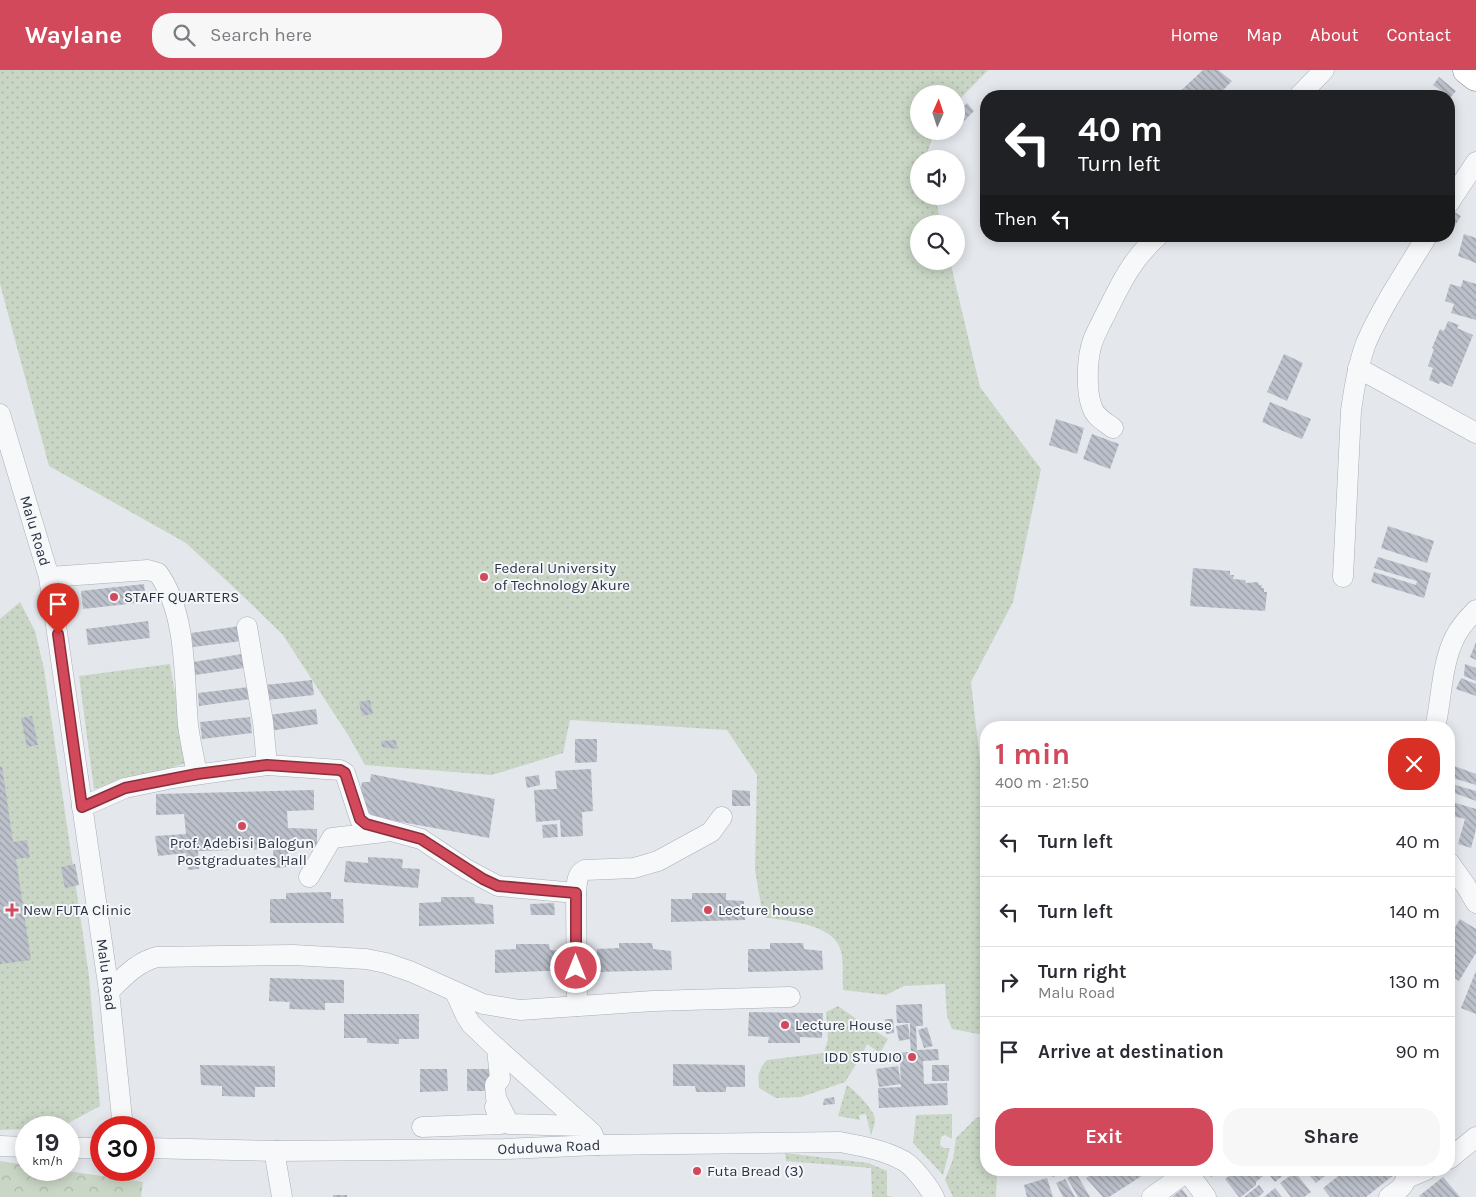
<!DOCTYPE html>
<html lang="en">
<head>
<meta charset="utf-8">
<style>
  :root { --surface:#fff; --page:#f7f7f7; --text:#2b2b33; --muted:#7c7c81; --line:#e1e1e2; --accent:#d1495b }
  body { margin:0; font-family:Karla,sans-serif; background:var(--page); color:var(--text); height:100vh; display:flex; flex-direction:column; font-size:19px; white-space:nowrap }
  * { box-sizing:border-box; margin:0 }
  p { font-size:16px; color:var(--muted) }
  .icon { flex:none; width:28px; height:28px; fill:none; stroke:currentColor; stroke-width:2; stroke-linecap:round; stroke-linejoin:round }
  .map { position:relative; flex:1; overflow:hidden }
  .details { position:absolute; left:980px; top:651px; width:475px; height:455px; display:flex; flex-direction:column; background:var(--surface); border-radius:20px; box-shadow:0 2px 12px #0003 }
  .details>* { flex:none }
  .top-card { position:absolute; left:980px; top:20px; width:475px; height:152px; border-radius:20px; box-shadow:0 2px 12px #0003; background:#202124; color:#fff; overflow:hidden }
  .needle { width:32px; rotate:3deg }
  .buttons { position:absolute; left:910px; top:15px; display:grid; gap:10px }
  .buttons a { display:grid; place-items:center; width:55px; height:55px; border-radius:50%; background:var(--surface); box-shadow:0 2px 12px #0003; font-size:25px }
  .speed { position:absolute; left:15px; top:1046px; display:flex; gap:10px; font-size:25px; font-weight:700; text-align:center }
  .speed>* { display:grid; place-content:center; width:65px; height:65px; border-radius:50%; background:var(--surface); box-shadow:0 2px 12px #0003; line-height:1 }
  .speed small { font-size:12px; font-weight:400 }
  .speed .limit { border:8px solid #d22; background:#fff; color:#111 }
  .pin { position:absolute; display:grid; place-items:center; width:42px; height:42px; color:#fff; margin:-51px -21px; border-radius:50% 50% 50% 0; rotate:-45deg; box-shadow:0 0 5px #0007 }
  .pin .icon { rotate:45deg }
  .me { position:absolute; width:55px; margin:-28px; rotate:0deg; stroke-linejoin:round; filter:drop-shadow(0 0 4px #0008) }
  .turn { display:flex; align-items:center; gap:18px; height:105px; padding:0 15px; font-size:22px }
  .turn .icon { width:65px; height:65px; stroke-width:2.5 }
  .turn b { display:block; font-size:35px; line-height:42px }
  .then { display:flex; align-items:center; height:48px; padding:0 15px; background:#0003; gap:10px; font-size:19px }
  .round { display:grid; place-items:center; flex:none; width:52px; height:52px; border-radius:20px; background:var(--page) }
  .head { display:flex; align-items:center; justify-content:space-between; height:85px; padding:0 15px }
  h1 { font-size:30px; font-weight:700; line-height:38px; color:var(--accent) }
  .button { display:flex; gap:10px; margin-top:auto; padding:10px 15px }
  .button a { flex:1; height:58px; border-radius:20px; background:var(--accent); color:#fff; font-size:20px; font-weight:700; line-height:58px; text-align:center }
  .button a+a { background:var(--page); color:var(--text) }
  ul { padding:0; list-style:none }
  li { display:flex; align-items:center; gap:15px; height:70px; padding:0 15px; border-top:1px solid var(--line) }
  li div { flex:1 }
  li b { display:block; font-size:19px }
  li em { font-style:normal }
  header { display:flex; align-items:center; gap:30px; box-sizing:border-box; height:70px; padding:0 25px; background:var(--accent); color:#fff }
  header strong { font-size:24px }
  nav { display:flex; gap:28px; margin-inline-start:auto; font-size:18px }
  .search { width:350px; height:45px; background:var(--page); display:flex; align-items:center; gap:12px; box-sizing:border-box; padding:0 18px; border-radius:20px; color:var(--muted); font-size:19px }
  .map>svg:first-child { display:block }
  .grass { fill:url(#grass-dots) }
  .forest { fill:url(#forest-crowns) }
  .building { fill:url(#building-back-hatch) }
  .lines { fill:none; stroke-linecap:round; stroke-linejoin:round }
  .minor-casing { stroke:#a9aeb7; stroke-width:21 }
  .highway-casing { stroke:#8b94a3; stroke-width:29 }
  .minor { stroke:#f7f8fa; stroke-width:20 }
  .highway { stroke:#fff; stroke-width:28 }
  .route-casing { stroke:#882f3b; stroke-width:12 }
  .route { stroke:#d1495b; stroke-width:9 }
  .poi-dot { fill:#d1495b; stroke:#f4f6f9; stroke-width:2 }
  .labels { text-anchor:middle; stroke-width:4; stroke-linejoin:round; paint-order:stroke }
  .street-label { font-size:15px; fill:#2b3445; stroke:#f4f6f9 }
  .poi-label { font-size:15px; fill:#2b3445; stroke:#f4f6f9; text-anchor:start }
</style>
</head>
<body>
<header>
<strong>Waylane</strong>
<div class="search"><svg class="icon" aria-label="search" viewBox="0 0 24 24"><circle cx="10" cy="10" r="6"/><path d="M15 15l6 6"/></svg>Search here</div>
<nav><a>Home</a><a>Map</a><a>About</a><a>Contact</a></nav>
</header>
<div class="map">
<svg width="1476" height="1127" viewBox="0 0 1476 1127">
  <defs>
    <pattern id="grass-dots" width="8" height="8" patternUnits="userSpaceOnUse" patternTransform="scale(1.25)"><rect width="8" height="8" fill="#c9d6c5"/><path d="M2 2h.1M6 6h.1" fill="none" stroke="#adb8ab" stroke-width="1.8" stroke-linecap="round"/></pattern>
    <pattern id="forest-crowns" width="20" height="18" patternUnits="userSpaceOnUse" patternTransform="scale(1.25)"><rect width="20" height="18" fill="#c9d6c5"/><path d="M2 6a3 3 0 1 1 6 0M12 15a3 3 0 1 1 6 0" fill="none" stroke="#adb8ab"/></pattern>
    <pattern id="building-back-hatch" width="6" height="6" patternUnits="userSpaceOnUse" patternTransform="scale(1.25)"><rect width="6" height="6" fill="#bbc0ca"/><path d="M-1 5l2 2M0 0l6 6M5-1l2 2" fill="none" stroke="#989da6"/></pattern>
  </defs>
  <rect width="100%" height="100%" fill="#e4e7ec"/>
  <path class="grass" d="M0,0H988L956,33V24H919V61H935L925,89H919V126H935L941,154H919V191H950L980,317L1041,399L1013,532L971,612L986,744V963L984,965L952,959L947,946L945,914L904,916L886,925L843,920C842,907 844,892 841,881C834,853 786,851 763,847L755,800L757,705L727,660L570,650L563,683L492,705L365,695L348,665L283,565L244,527L186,473L49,396L0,214Z
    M20,532L35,561L44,599L89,906L100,1036L61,1057L26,1058V1059L0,1060V549Z
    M170,594L187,693L94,719L79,606Z
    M838,936L861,952L888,969L880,983L867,974L862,985L845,1012L801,1027L776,1028L759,1018C758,1006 758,999 767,990L824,983L828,969L826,942Z
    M847,1015C855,1021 875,1040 875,1050C875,1055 872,1061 871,1066L866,1044L859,1045L860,1050L838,1046Z
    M952,1044V1069L945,1065L941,1067L940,1075L944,1078H950L943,1105L913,1073L916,1045Z
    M986,1045V1100H997L996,1127H953L945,1110L953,1089L956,1068L976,1048Z
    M785,1083L868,1093L887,1101V1126L894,1127H872L871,1098L786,1091Z"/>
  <path class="forest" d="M0,1091L26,1095V1100H60L143,1112L141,1127H0Z"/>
  <path class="building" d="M1203,0H1218L1232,11L1217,26H1175Z
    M1439,7L1456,21L1449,29V26L1433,15Z
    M967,33L974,41L956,59V44Z
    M1451,140L1461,146L1449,165V143Z
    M1464,164L1476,168V193L1458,186Z
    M1463,210L1476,214V250L1451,243L1454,234L1445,231L1450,214L1461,217Z
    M1448,251L1459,255L1457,258L1473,265L1452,317L1440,312L1439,314L1429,310L1433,298L1428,296L1434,279L1432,278L1440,259L1444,261Z
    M1284,284L1303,293L1287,331L1267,322Z
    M1270,332L1311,349L1302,369L1262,352Z
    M1056,349L1084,358L1077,384L1049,375Z
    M1092,364L1119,374L1110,399L1083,389Z
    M1388,456L1434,471L1427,493L1381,478Z
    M1378,487L1431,503L1424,528L1371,512L1374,502L1416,515L1417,511L1374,498Z
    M1193,498L1230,501V505H1234L1233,509L1245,510L1246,513L1258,512L1259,515H1262L1261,518H1264V522H1267L1265,541L1190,536Z
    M144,514L146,532L83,539L81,521Z
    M148,551L150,568L88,575L86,559Z
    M240,556L242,571L193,577L191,563Z
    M1476,572V590L1470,587Z
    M242,584L244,598L195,605L193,592Z
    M1465,594L1476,598V611L1464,606Z
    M1461,608L1476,614V626L1456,619Z
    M312,610L314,625L267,630L265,615Z
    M249,617L250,629L199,636L198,623Z
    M370,630L373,644L362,646L359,632Z
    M316,639L318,654L269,661L268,645Z
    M32,646L38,675L27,677L21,648Z
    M250,647L252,663L202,669L200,652Z
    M1026,653H1034L1036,658H1023Z
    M575,669H597V692L575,693Z
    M396,670L397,679L382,677L381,671Z
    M1449,694L1476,704V715L1453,708L1452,714L1476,721V731L1449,721Z
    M2,696L13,772L27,770L30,787L16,789L31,890L0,894V697Z
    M591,699L593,741L582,742L583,766L561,767L560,750L536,752L534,720L557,719L555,701Z
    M371,704L495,729L489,768L363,745L365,733L359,732L362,712H370Z
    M539,705L540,715L527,718L525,707Z
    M314,720V740L287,741L288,758L317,759V780L288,779L287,797L274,798L273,779L198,781L199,799L188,800L186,783L158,786L155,766L186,764L184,744L156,745V724Z
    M732,720L750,721V736H732Z
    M1449,731L1476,739V759L1471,778L1458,774L1465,749L1449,745Z
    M557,754L558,767L543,768L542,755Z
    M368,787L403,789L402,798L420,799L418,818L344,812L346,791L368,793Z
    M75,794L79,815L65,818L61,797Z
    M331,822V829H343L344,853H270V829H286V823Z
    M692,823H726V830L744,831L745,850L671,852V829H692Z
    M441,827H474L475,833L493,835L494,854L419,856V833L441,832Z
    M554,833L555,845H531L530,834Z
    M1460,849L1476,859V883L1459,911L1449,904V867Z
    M619,873H652L653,879L671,881L672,900L597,902V879L619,878Z
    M770,873H803L804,879L822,881L823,900L748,902V879H770Z
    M516,874H549L550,880L568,881L569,900L495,903V880L516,879Z
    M1476,901V944L1461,938Z
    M270,908L344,910V933H325V940L289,939L290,932L269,931Z
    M922,934L923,956H916L917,980L938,979L939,990L923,991L924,1014L947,1013L948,1035L879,1038L878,1018L901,1017V1018L900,991L885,992V983L911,982L910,969L899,971L896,956L908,954L910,969V953H897L896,935Z
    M749,942L823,943L822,968L800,967V973H768L769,967L748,966Z
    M344,944H419V969H399V974L367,973V968H344Z
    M885,949H893L894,963L886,964Z
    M927,957L933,976L924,978L918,960Z
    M673,994L745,995V1017H726V1022H696L695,1016H673Z
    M200,995L275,996V1017H255V1027L222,1026V1016L201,1015Z
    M932,995H949V1011H932Z
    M898,996L901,1014L879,1017L876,999Z
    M420,999H447L448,1021L420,1022Z
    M467,999H496V1021H467Z
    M834,1027L835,1034L823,1035L824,1029Z
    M1050,1100H1068L1069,1102L1052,1107Z
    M1098,1100H1151L1109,1127H1103L1086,1108Z
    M1207,1100H1221L1211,1107Z
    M1237,1100H1259L1263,1106L1256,1112V1115L1241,1127H1239L1225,1109Z
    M1265,1100H1290L1275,1112Z
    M1305,1100H1332L1316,1113Z
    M1346,1100H1392L1395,1104L1366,1127H1330L1323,1118Z
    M1295,1102L1311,1122L1304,1127H1291L1280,1113Z
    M1076,1103L1090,1127H1078L1067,1108Z
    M1443,1107L1460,1127H1421L1419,1126Z
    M1047,1108L1053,1127H1027L1024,1115Z
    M1065,1109L1075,1127H1063L1056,1113Z
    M1259,1115L1264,1122L1258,1127H1244Z
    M1275,1118L1282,1127H1264Z
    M1182,1119L1188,1127H1172Z
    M333,1125H347V1127H333Z"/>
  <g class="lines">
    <defs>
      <g id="minor">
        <path d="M1299,26L1324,0"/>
        <path d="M1449,133L1476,92"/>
        <path d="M1358,298L1476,363"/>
        <path id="s1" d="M0,344L49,507L109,921L123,1058"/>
        <path d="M1113,358C1105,352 1095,347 1092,337C1086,322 1087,292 1091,277C1093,267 1099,258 1103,249C1120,216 1129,192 1158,166"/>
        <path d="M49,507L148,500L158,503C187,543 184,607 188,655C190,671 194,688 197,704"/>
        <path d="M1343,507L1351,341C1354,318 1358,295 1366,273C1382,236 1406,201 1427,166"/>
        <path d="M1435,658C1442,628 1441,595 1455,567C1460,557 1468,548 1476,540"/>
        <path d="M267,695L340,700L345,703L360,749L366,754L421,769L466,799L498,816L576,823"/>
        <path d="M82,737L125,718L173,708L267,695L263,652L247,557"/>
        <path d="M1449,792L1466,816L1476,833"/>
        <path d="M309,807L332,768L384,762"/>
        <path d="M109,921C124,907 137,892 157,887L293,885L366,889L386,893L412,902L483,934L520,940L653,931L790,927"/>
        <path d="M455,922L466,946L471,954L491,973L592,1063L597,1075"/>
        <path d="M577,936L576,823C577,814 576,804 585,800L634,798L658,791L711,762L722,747"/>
        <path d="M497,978L500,1009L495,1015L496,1028L509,1054L584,1056"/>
        <path d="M422,1057L501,1054L495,1037"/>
        <path d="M0,1076L26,1077"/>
        <path d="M69,1078H101"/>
        <path id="s2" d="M144,1078L277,1081L505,1079L597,1075L840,1072C862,1076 884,1080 904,1091C914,1097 929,1117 934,1127"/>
        <path d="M277,1081L276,1092L282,1127"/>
        <path d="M1449,1089L1476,1067"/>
        <path d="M1186,1100L1206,1127"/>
        <path d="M1407,1108L1426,1100"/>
        <path d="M1152,1127L1187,1102"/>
        <path d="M1389,1127C1400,1119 1407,1115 1407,1100"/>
      </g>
      <path id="highway" d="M1467,0L1476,7"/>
    </defs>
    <use href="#minor" class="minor-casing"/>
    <use href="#highway" class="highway-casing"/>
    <use href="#minor" class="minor"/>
    <use href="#highway" class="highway"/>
  </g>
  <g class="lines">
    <defs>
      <path id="route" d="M58,564L82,737L125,718L197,704L267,695L340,700L345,703L360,749L366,754L421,769L483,809L498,816L576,823V898"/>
    </defs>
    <use href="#route" class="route-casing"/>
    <use href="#route" class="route"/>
  </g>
  <g class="poi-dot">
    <circle cx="484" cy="507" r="5"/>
    <circle cx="114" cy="527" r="5"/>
    <circle cx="242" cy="756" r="5"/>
    <path d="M9.5 832.5h5v5h5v5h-5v5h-5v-5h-5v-5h5z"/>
    <circle cx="708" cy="840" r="5"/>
    <circle cx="785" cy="955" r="5"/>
    <circle cx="912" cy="987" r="5"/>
    <circle cx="697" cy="1101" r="5"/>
  </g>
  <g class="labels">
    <g class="street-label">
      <text dy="5" stroke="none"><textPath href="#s1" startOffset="122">Malu Road</textPath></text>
      <text dy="5" stroke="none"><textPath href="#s1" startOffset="572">Malu Road</textPath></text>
      <text dy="5" stroke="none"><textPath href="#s2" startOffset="405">Oduduwa Road</textPath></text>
    </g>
    <g class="poi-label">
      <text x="494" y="503">Federal University<tspan x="494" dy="17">of Technology Akure</tspan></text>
      <text x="124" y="532">STAFF QUARTERS</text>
      <text x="242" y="778" text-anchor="middle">Prof. Adebisi Balogun<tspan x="242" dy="17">Postgraduates Hall</tspan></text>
      <text x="23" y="845">New FUTA Clinic</text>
      <text x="718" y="845">Lecture house</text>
      <text x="795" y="960">Lecture House</text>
      <text x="902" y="992" text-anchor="end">IDD STUDIO</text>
      <text x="707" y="1106">Futa Bread (3)</text>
    </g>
  </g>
</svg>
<div class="buttons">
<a><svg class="needle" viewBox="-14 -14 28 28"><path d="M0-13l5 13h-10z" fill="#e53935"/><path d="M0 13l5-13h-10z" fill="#7c7c81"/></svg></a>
<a><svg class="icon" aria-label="sound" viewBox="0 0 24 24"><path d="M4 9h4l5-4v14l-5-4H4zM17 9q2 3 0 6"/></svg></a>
<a><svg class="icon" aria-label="search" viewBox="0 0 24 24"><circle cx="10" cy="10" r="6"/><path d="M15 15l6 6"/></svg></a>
</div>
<div class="speed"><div>19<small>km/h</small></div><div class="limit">30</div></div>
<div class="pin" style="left:58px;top:564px;background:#d93025"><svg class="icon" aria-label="arrive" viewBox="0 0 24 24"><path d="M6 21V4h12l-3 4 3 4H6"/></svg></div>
<svg class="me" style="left:576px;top:898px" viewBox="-20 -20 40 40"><circle r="17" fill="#d1495b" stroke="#fff" stroke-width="3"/><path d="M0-11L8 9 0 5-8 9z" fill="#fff"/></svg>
<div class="top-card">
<div class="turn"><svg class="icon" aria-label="left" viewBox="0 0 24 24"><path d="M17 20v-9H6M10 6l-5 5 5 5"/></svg><div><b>40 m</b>Turn left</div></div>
<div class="then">Then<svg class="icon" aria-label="left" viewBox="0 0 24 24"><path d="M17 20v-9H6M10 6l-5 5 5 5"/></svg></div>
</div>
<section class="details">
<div class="head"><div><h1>1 min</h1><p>400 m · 21:50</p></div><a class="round" style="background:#d93025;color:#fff"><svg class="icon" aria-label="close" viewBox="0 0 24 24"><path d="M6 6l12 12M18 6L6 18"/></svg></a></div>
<ul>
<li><svg class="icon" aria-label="left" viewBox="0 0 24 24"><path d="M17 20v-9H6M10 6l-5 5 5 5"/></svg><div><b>Turn left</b></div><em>40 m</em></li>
<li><svg class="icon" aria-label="left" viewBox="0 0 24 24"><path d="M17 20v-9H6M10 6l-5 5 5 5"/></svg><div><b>Turn left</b></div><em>140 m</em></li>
<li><svg class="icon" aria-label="right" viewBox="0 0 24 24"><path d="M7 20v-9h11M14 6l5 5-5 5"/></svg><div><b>Turn right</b><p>Malu Road</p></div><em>130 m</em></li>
<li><svg class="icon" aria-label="arrive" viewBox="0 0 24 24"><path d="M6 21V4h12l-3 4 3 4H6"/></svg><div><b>Arrive at destination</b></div><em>90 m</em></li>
</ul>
<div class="button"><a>Exit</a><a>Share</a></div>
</section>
</div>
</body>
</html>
